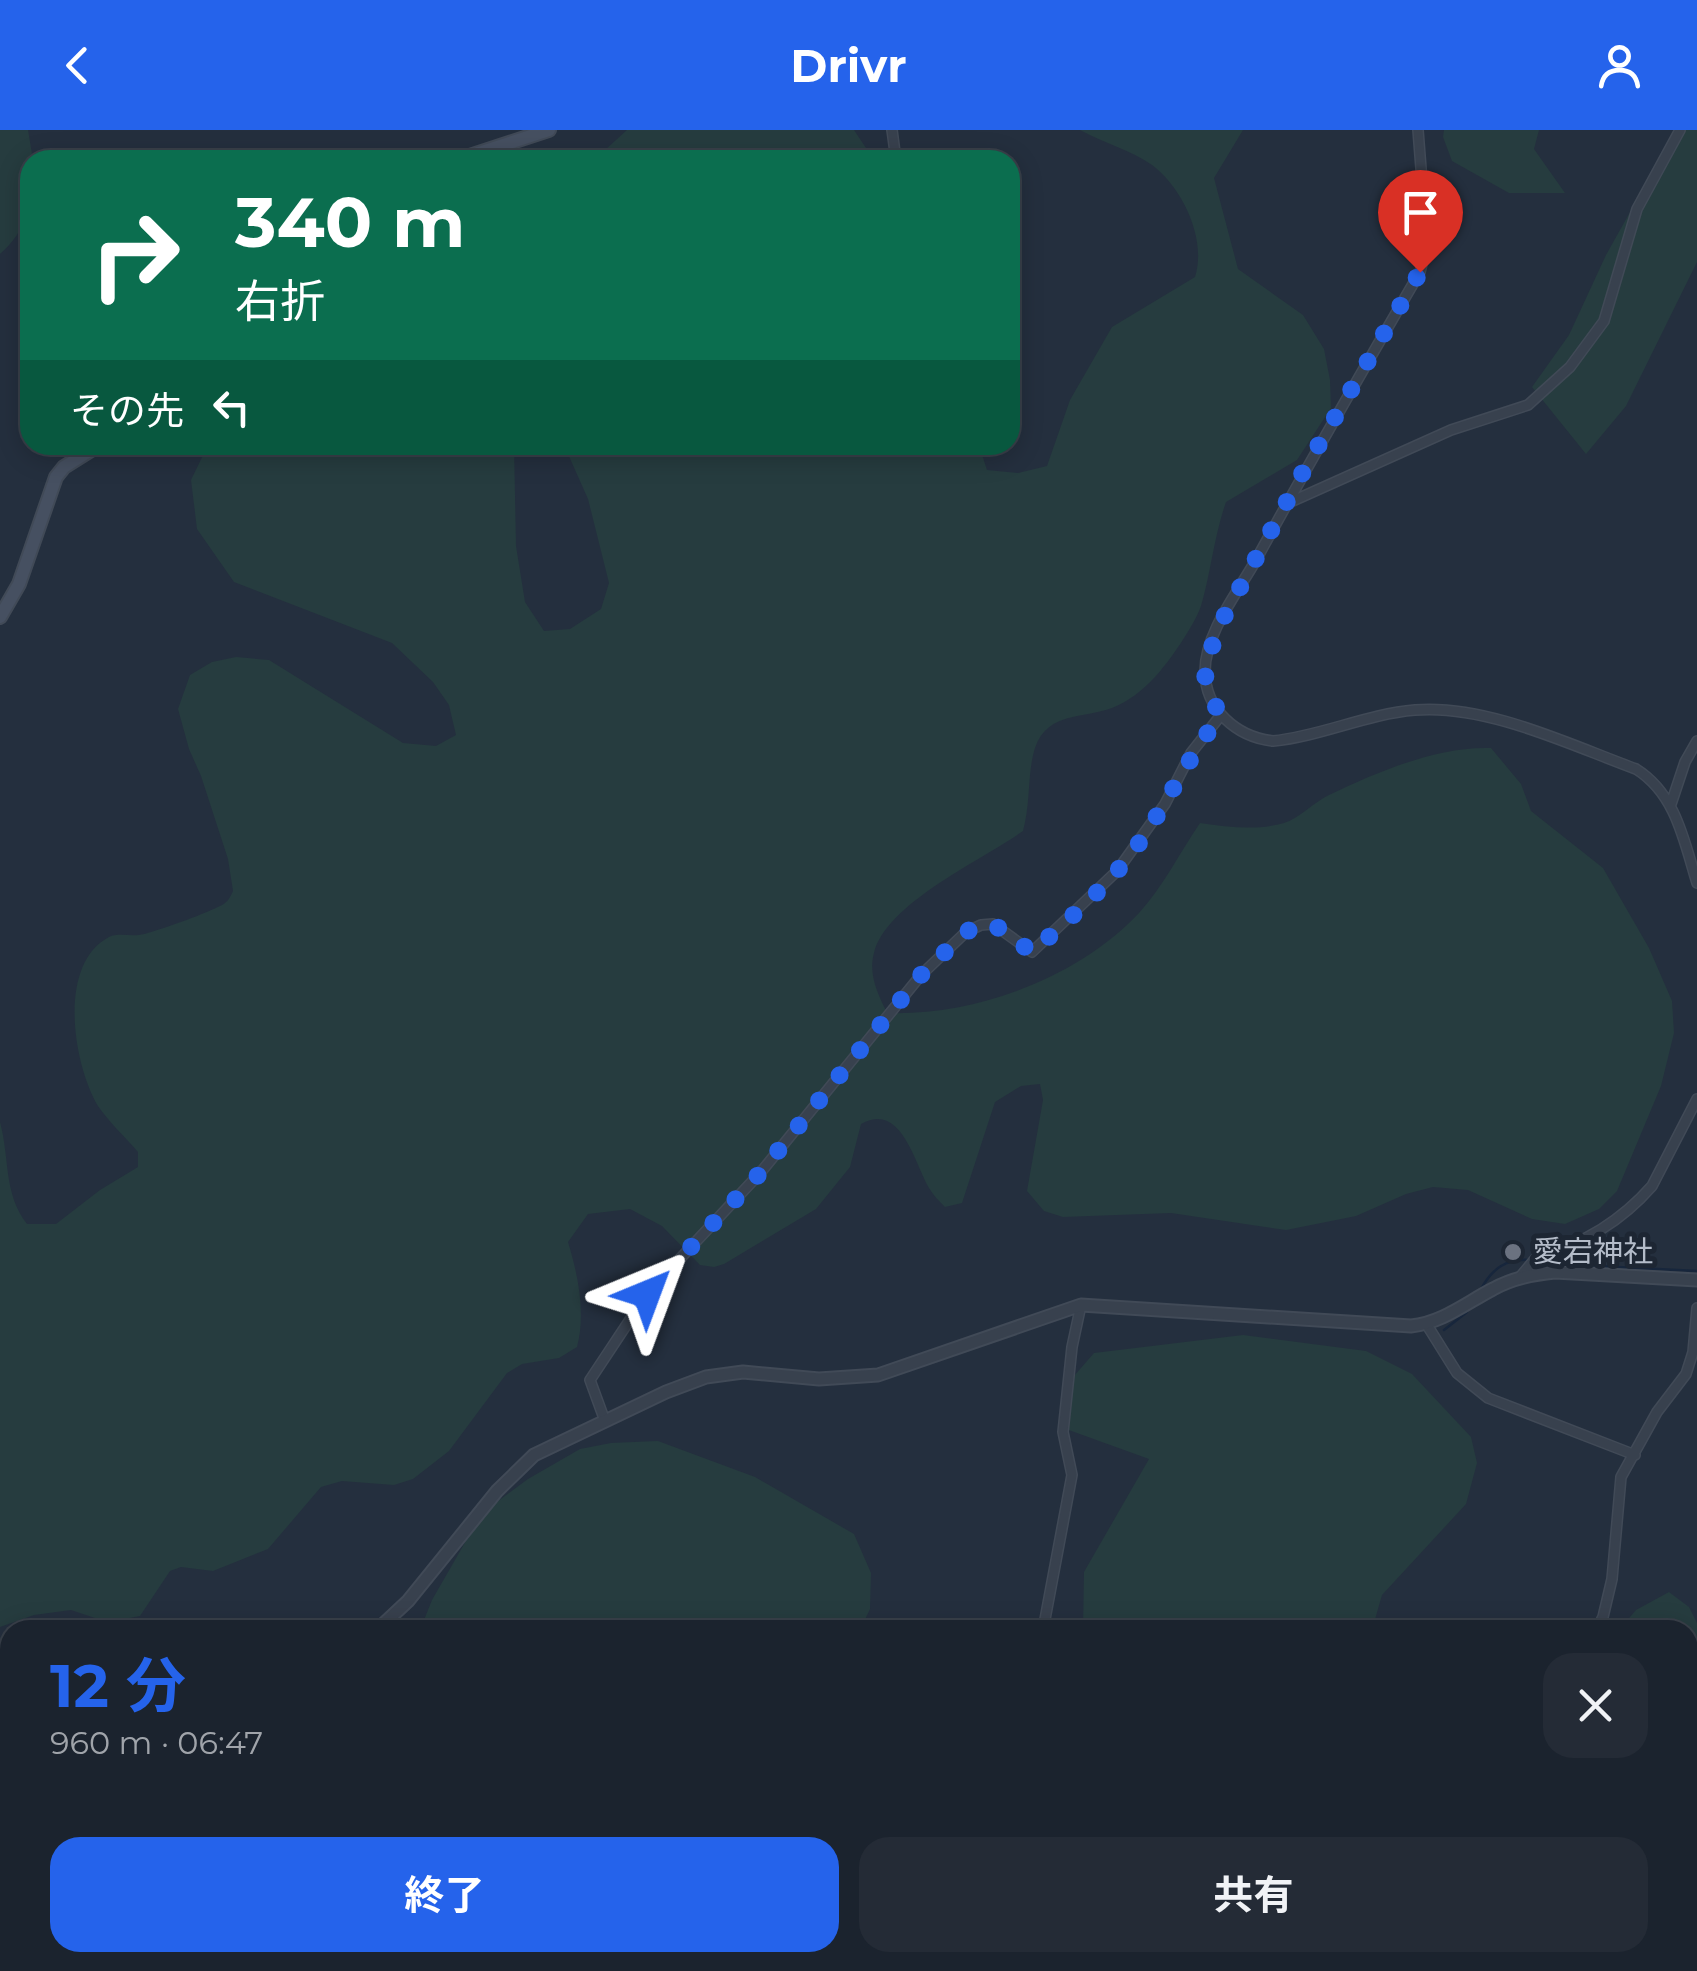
<!DOCTYPE html>
<html lang="ja">
<head>
<meta charset="utf-8">
<style>
  :root { --surface:#1b232e; --page:#242b36; --text:#f1f3f6; --muted:#a0a4aa; --line:#39404a; --accent:#2563eb }
  body { margin:0; font-family:Montserrat,"Noto Sans JP",sans-serif; background:var(--page); color:var(--text); height:100vh; display:flex; flex-direction:column; font-size:38px; white-space:nowrap }
  * { box-sizing:border-box; margin:0 }
  p { font-size:32px; color:var(--muted) }
  .icon { flex:none; width:55px; height:55px; fill:none; stroke:currentColor; stroke-width:2; stroke-linecap:round; stroke-linejoin:round }
  .map { position:relative; flex:1; overflow:hidden }
  .panel { position:absolute; left:0px; top:1490px; width:1698px; height:352px; display:flex; flex-direction:column; background:var(--surface); border-radius:30px 30px 0 0; box-shadow:0 5px 25px #0003,0 0 0 2px var(--line) }
  .panel>* { flex:none }
  .top-card { position:absolute; left:20px; top:20px; width:1000px; height:305px; border-radius:30px; box-shadow:0 5px 25px #0003,0 0 0 2px var(--line); background:#0b6e4f; color:#fff; overflow:hidden }
  .pin { position:absolute; display:grid; place-items:center; width:85px; height:85px; color:#fff; margin:-102px -42px; border-radius:50% 50% 50% 0; rotate:-45deg; box-shadow:0 0 10px #0007 }
  .pin .icon { rotate:45deg }
  .me { position:absolute; width:110px; margin:-55px; rotate:44deg; stroke-linejoin:round; filter:drop-shadow(0 0 8px #0008) }
  .turn { display:flex; align-items:center; gap:35px; height:210px; padding:0 50px; font-size:45px }
  .turn .icon { width:130px; height:130px; stroke-width:2.5 }
  .turn b { display:block; font-size:70px; line-height:85px }
  .then { display:flex; align-items:center; height:95px; padding:0 50px; background:#0003; gap:20px; font-size:38px }
  .round { display:grid; place-items:center; flex:none; width:105px; height:105px; border-radius:30px; background:var(--page) }
  .summary { display:flex; align-items:center; justify-content:space-between; height:170px; padding:0 50px }
  h1 { font-size:60px; font-weight:700; line-height:75px; color:var(--accent) }
  .cta { display:flex; gap:20px; margin-top:auto; padding:20px 50px }
  .cta a { flex:1; height:115px; border-radius:30px; background:var(--accent); color:#fff; font-size:40px; font-weight:700; line-height:115px; text-align:center }
  .cta a+a { background:var(--page); color:var(--text) }
  header { display:flex; justify-content:space-between; align-items:center; height:130px; padding:0 50px; background:var(--accent); color:#fff; font-size:45px; font-weight:700 }
  .map>svg:first-child { display:block }
  .green { fill:#263c3f }
  .lines { fill:none; stroke-linecap:round; stroke-linejoin:round }
  .stream { stroke:#17263c; stroke-width:2.5 }
  .minor-casing { stroke:#414a57; stroke-width:12 }
  .tertiary-casing { stroke:#414a57; stroke-width:15 }
  .secondary-casing { stroke:#414a57; stroke-width:16 }
  .minor { stroke:#38414e; stroke-width:9 }
  .tertiary { stroke:#38414e; stroke-width:11 }
  .secondary { stroke:#465061; stroke-width:12 }
  .route { stroke:#2563eb; stroke-width:18; stroke-dasharray:0 32.4 }
  .worship-dot { fill:#6b7280; stroke:#1d2633; stroke-width:4 }
  .labels { text-anchor:middle; stroke-width:10; stroke-linejoin:round; paint-order:stroke }
  .poi-label { font-size:30px; fill:#b4bcc9; stroke:#1d2633; text-anchor:start }
</style>
</head>
<body>
<header><svg class="icon" aria-label="back" viewBox="0 0 24 24"><path d="M15 5l-7 7 7 7"/></svg>Drivr<svg class="icon" aria-label="person" viewBox="0 0 24 24"><circle cx="12" cy="8" r="4"/><path d="M4 21q1-7 8-7t8 7"/></svg></header>
<div class="map">
<svg width="1697" height="1841" viewBox="0 0 1697 1841">
  <rect width="100%" height="100%" fill="#242f3e"/>
  <path class="green" d="M0,0H28L33,30H30C30,68 31,98 0,124Z
    M627,0H854L874,30H594Z
    M1080,0H1243L1214,48L1238,139L1303,185L1324,219L1330,250L1331,278L1297,330L1226,372C1214,406 1211,442 1201,476C1194,496 1169,532 1155,547C1142,561 1129,571 1112,578C1083,589 1048,581 1035,618C1027,643 1031,672 1023,701C984,729 886,773 874,823C868,845 878,864 887,883C975,886 1078,848 1139,783C1163,757 1180,722 1200,693C1229,697 1255,701 1284,693C1300,688 1314,672 1329,665C1377,642 1438,616 1491,618L1521,654L1531,681L1603,738L1649,818L1672,871L1674,903L1661,956L1617,1061L1599,1079L1565,1094L1532,1089L1468,1060L1433,1057L1406,1064L1356,1086L1286,1100L1171,1083L1063,1087L1044,1081L1027,1061L1043,970L1040,954L1021,956L995,972L962,1073L945,1077C939,1071 933,1065 929,1058C914,1032 901,971 861,994L850,1037L816,1079L724,1134L714,1137L700,1135L662,1096L630,1079L588,1084L568,1112C578,1145 586,1183 577,1217L559,1228L522,1234L507,1243L449,1321L413,1349L394,1355L342,1351L321,1357L268,1419L213,1441L181,1437L170,1441L140,1486L124,1489L95,1488L71,1480L34,1485L0,1497V992C10,1029 3,1063 27,1094H56L100,1060L138,1037V1022C125,1007 109,992 98,976C73,934 57,834 109,807C117,803 129,806 139,805C150,804 217,780 225,773C229,770 231,765 233,761L228,729L201,646L189,619L178,579L190,545L212,532L236,527L269,530L403,613L436,616L456,605L449,575L433,552L392,513L234,452L197,399L191,350L208,315H514L516,416L525,472L544,501L570,499L601,479L609,453L588,369L564,315H979L987,340L1018,343L1047,336L1070,270L1112,197L1195,147C1207,110 1183,58 1152,35C1131,20 1103,13 1080,0Z
    M1444,0H1539L1534,19L1565,63H1509L1452,31L1443,7Z
    M1685,0H1697V132L1626,276L1586,324L1532,257L1569,205L1606,125L1648,50Z
    M1243,1205L1366,1221L1412,1244L1471,1307L1477,1333L1466,1374L1382,1465L1372,1500H1083L1084,1442L1149,1329L1066,1299L1074,1246L1094,1223Z
    M658,1311L755,1347L854,1404L871,1443L870,1479L860,1500H420L432,1470L482,1383L528,1349L580,1319L611,1313Z
    M1669,1462L1689,1477L1697,1493V1841H1536L1540,1833L1688,1832V1500H1619L1636,1480Z
    M0,1544L10,1552V1832L193,1833L189,1841H0Z
    M337,1832H672V1833L669,1841H334Z
    M783,1832H1218V1833L1211,1841H777Z"/>
  <g class="lines">
    <path class="stream" d="M1537,1133L1697,1141
      M1481,1159C1492,1139 1506,1128 1530,1130
      M1444,1200L1467,1182"/>
    <defs>
      <path id="minor" d="M892,0L896,30
        M1418,0L1427,115L1420,142C1364,238 1309,333 1256,430C1238,462 1205,503 1205,541C1205,580 1237,607 1273,611C1322,606 1366,584 1415,580C1487,574 1570,615 1636,639C1676,664 1684,711 1697,753
        M1286,374L1451,300L1528,275L1570,237L1604,191L1637,79L1680,0
        M1671,674L1685,632L1697,611
        M1520,1147L1540,1123C1582,1117 1624,1088 1652,1056L1697,969
        M1427,1195L1457,1243L1488,1268L1635,1325
        M605,1291L590,1250L647,1164L761,1042L921,845L966,802L981,795L993,794L1032,822L1117,741L1165,674L1191,623L1221,585
        M1043,1500L1072,1345L1063,1302L1072,1217L1081,1175
        M1596,1500L1603,1487L1612,1449L1621,1347L1657,1282L1686,1244L1693,1222L1697,1178
        M295,1841L298,1832
        M710,1841L713,1832
        M1363,1841L1367,1832"/>
      <path id="tertiary" d="M377,1500L408,1471L497,1361L534,1325L666,1262L706,1247L743,1242L819,1249L878,1245L1081,1175L1411,1196C1442,1193 1466,1173 1493,1159C1513,1148 1533,1144 1555,1142L1697,1150
        M0,1525L10,1522"/>
      <path id="secondary" d="M457,30L549,0
        M0,487L19,454L56,347L64,337L99,315"/>
    </defs>
    <use href="#minor" class="minor-casing"/>
    <use href="#tertiary" class="tertiary-casing"/>
    <use href="#secondary" class="secondary-casing"/>
    <use href="#minor" class="minor"/>
    <use href="#tertiary" class="tertiary"/>
    <use href="#secondary" class="secondary"/>
  </g>
  <g class="lines">
    <path class="route" d="M647,1164L761,1042L921,845L966,802L981,794H993L1032,822C1061,796 1092,770 1117,741C1159,694 1182,634 1221,585L1213,572L1204,542L1218,498L1303,342L1420,142"/>
  </g>
  <circle class="worship-dot" cx="1513" cy="1122" r="10"/>
  <g class="labels">
    <g class="poi-label">
      <text x="1533" y="1132">愛宕神社</text>
    </g>
  </g>
</svg>
<div class="pin" style="left:1420px;top:142px;background:#d93025"><svg class="icon" aria-label="arrive" viewBox="0 0 24 24"><path d="M6 21V4h12l-3 4 3 4H6"/></svg></div>
<svg class="me" style="left:647px;top:1164px" viewBox="-20 -20 40 40"><path d="M0-17L14 15 0 8-14 15z" fill="#2563eb" stroke="#fff" stroke-width="4"/></svg>
<div class="top-card">
<div class="turn"><svg class="icon" aria-label="right" viewBox="0 0 24 24"><path d="M7 20v-9h11M14 6l5 5-5 5"/></svg><div><b>340 m</b>右折</div></div>
<div class="then">その先<svg class="icon" aria-label="left" viewBox="0 0 24 24"><path d="M17 20v-9H6M10 6l-5 5 5 5"/></svg></div>
</div>
<section class="panel">
<div class="summary"><div><h1>12 分</h1><p>960 m · 06:47</p></div><a class="round"><svg class="icon" aria-label="close" viewBox="0 0 24 24"><path d="M6 6l12 12M18 6L6 18"/></svg></a></div>
<div class="cta"><a>終了</a><a>共有</a></div>
</section>
</div>
</body>
</html>
